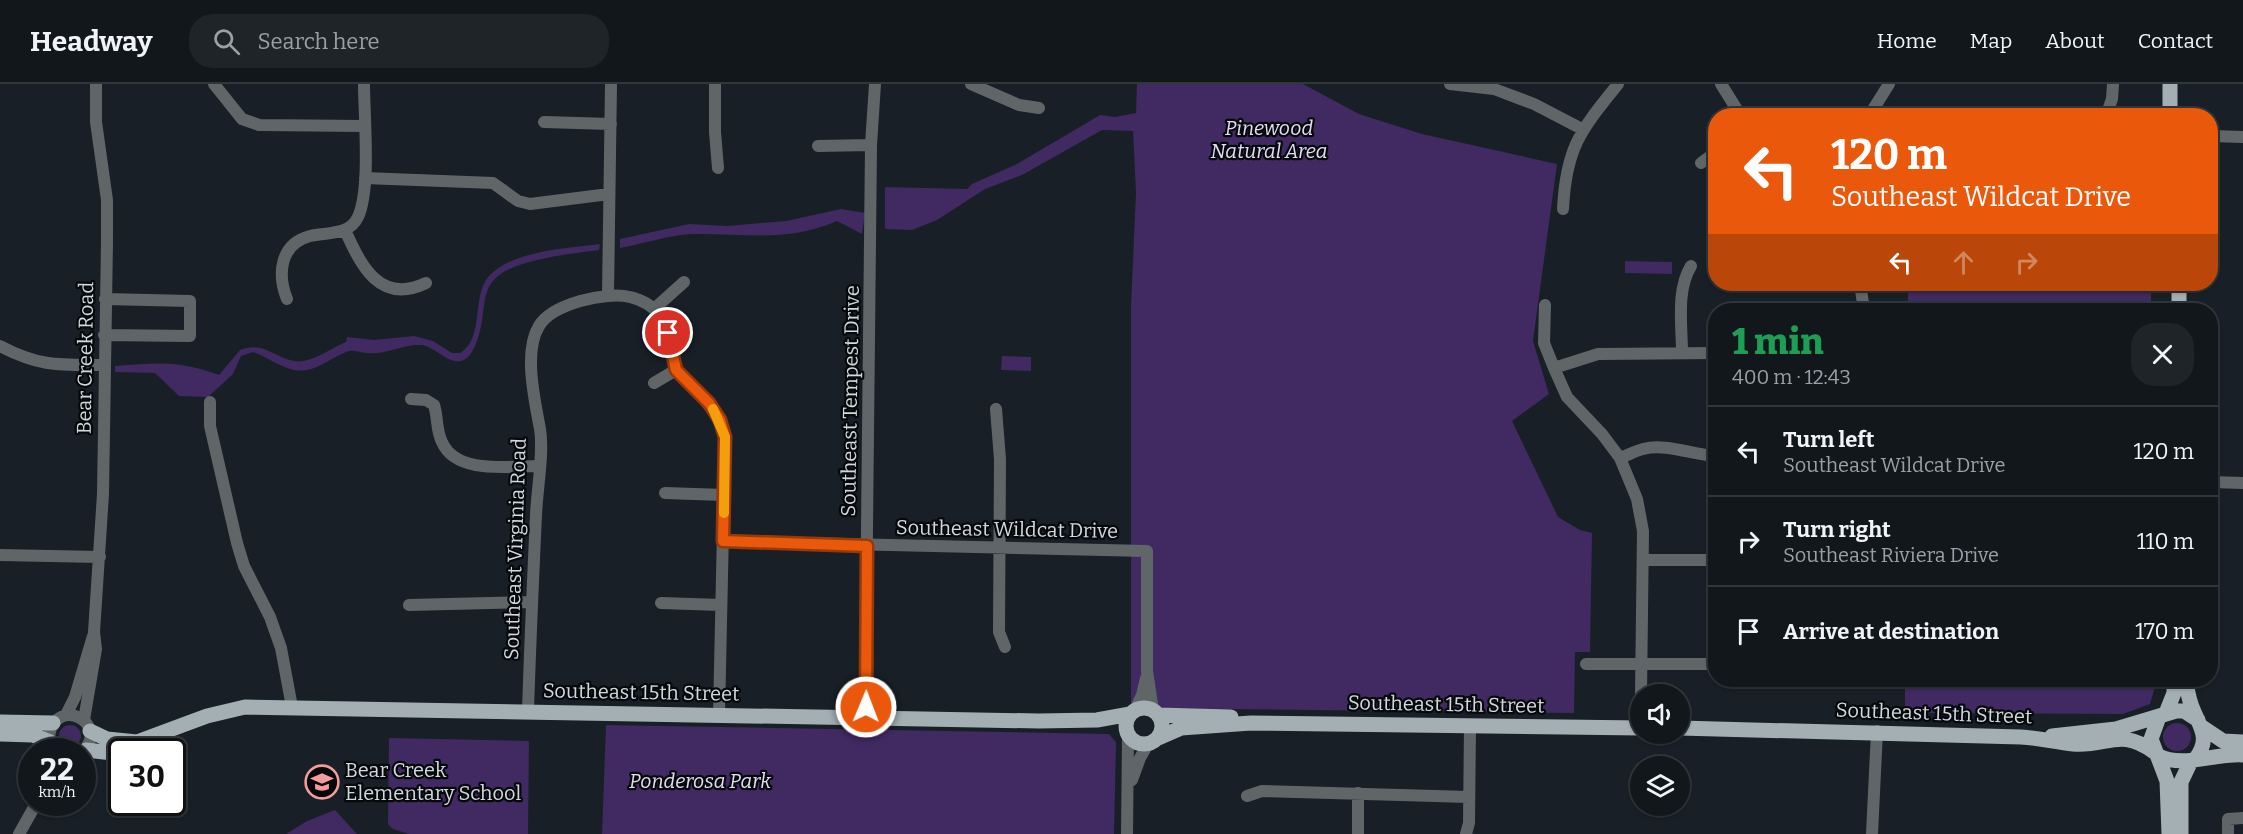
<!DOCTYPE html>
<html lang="en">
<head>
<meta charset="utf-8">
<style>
  :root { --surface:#12171c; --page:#1f2429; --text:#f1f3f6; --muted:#9c9fa3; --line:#31363b }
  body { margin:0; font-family:Bitter,serif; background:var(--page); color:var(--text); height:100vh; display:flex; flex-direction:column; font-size:22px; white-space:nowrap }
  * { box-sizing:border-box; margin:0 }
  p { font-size:20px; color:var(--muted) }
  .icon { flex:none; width:33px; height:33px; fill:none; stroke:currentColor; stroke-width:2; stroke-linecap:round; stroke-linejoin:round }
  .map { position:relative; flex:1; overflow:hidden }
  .sheet { position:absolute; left:1708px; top:219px; width:510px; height:384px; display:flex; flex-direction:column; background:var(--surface); border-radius:24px; box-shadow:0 2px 4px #0004,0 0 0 2px var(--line) }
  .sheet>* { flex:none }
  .top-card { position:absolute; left:1708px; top:24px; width:510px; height:183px; border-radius:24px; box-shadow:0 2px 4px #0004,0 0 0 2px var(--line); background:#ea580c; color:#fff; overflow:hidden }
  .controls { position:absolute; left:1630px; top:600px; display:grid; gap:12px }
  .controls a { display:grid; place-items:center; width:60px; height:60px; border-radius:50%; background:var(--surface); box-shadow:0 2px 4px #0004,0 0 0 2px var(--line); font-size:30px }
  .speed { position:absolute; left:18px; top:654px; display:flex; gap:12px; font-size:30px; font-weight:700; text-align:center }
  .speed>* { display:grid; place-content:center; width:78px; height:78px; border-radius:50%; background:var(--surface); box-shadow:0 2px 4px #0004,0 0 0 2px var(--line); line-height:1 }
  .speed small { font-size:15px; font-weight:400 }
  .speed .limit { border:3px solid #111; border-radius:9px; background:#fff; color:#111 }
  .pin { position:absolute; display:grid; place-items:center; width:51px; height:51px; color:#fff; margin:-26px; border:3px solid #fff; border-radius:50%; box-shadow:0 2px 6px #0007 }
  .me { position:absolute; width:66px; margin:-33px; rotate:1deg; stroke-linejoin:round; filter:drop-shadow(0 0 4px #0008) }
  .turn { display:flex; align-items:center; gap:21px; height:126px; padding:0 24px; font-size:27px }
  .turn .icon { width:78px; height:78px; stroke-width:2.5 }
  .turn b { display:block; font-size:42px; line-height:51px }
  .lanes { display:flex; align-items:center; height:57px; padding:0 24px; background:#0003; justify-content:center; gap:30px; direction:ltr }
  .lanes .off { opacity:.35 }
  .round { display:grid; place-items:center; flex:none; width:63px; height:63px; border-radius:24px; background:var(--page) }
  .head { display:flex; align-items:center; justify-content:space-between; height:102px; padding:0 24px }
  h1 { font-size:36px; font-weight:800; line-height:45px; color:#1e9e55 }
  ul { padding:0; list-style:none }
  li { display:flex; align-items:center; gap:18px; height:90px; padding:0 24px; border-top:2px solid var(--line) }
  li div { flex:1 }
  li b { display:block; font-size:22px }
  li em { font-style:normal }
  header { display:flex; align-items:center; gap:36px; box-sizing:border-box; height:84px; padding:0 30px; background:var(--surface); border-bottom:2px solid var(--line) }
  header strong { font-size:28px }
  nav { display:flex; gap:33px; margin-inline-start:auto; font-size:21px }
  .search { width:420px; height:54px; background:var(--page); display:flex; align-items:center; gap:15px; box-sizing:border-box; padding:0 21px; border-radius:24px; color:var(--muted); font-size:22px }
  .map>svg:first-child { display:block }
  .green { fill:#412962 }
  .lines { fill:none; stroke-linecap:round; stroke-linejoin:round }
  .minor { stroke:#606668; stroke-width:12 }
  .major { stroke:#a3afb3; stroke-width:15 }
  .route-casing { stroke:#983908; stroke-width:15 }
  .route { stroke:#ea580c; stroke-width:10 }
  .slow { stroke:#f59e0b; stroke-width:10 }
  .labels { text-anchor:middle; stroke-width:4.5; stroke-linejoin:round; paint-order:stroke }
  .park-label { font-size:20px; font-style:italic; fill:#e3dcf2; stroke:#06090c }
  .street-label { font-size:20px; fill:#d3d8dc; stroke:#06090c }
  .poi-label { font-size:20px; fill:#d3d8dc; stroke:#06090c; text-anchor:start }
</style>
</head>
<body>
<header>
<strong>Headway</strong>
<div class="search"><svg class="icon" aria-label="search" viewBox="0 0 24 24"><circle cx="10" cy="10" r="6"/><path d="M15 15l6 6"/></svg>Search here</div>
<nav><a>Home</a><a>Map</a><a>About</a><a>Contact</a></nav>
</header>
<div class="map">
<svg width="2243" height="750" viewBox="0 0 2243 750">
  <rect width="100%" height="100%" fill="#181f26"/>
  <path class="green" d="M1137,0H1303L1359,30L1422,50L1557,80L1533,257L1549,310L1512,337L1558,433L1580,446L1592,449L1590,568H1575L1574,629L1131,624V222L1136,109L1133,47L1102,46L1022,91L985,105L937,136L912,146L885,145V103L967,105L972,100L1017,80L1100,31L1115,33L1136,29Z
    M841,125L865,129L862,150L837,137C787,159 744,149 692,150C669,151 643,160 620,164V155L689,140L727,142L786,137Z
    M600,160L599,166C572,170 509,175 492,198C484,208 484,225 482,237C480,249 475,267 467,274C452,286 436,262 421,261C403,260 385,271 367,269C361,269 355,266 349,267C330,273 316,290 294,286C279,283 267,273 253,268L241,272L233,290L208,313L179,312L155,289L115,288V282C157,279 179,276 219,291L240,266C263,257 273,273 294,277C311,280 331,264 346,258L347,253L374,256L414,252L433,257L452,269H460C485,254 471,212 489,192C511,167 568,164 600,160Z
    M1625,177L1672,178V190L1625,189Z
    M1908,200H2151V226H1908Z
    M1002,272L1031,273V287L1001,286Z
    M1905,596H2157L2150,620L2123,630L1905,629Z
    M2163 653a14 14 0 1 1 28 0a14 14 0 1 1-28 0Z
    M606,641L1109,650L1116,658L1114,750H602Z
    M59 652a11 11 0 1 1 22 0a11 11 0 1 1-22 0Z
    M389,654L529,657L528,750H409L393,745L388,740Z
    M335,726L357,750H286L307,737Z"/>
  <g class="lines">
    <path class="minor" d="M214,0L242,35L259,41L364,42
      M715,0V48L718,84
      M971,0L1019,21L1039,24
      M1450,0L1494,5L1534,20L1582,45
      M1721,0L1741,32
      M1869,32L1889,0
      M2106,32L2112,15L2113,0
      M544,38L611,40
      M2211,52L2243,53
      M818,62L871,61
      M1701,79L1716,68
      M365,94L493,99L518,117L530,120L609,110
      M1563,125C1566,63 1581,46 1618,0
      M345,146C361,182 380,221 426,199
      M1857,200L1861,206L1864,226
      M608,211L611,0
      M287,215C277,190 280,160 310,152C327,148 349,152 358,133C371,105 364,32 364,0
      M1545,221L1544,259L1554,284L1567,313L1602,350L1620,374L1637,415L1643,447L1641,610
      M654,225L684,198
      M104,251L190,252V217L105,215
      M0,262C40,283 59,281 104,281
      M1682,269C1682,242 1676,206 1691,182
      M1554,284L1598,270L1716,269
      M654,299L676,286
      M411,315L426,316L434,321C438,333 436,347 442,358C456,391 510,382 539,382
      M210,318V342L237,459L244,482L270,533L281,564L292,623
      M996,325L1000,375L999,548L1005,563
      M1620,374C1628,371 1635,367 1643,365C1667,359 1692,371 1716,372
      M2211,398L2243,399
      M665,409L724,411
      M723,457L1147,467V587L1153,627
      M0,471L100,473
      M1643,476H1716
      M661,519L721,521
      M409,521L532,518
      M1586,580H1716
      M1135,626L1142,611L1146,594
      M528,627C530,562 533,496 536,431C537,405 544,369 540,345C535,317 523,268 539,242C552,220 606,207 630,213C663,221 666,242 673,270C674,276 675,283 678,287C698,313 714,318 725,353L719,631
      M66,631L75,613L93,552
      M865,635L871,61L875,0
      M84,636L96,565L94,548L103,410L107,158V116L96,38V0
      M56,668L49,652C56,610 112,640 82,668
      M1132,696L1140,674L1148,660
      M1247,712L1262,707L1469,713
      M19,750L37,718
      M1127,750L1128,652
      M1358,750V709
      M1466,750L1469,739L1470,642
      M1872,750L1877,647
      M2228,750V735L2243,734"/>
    <path class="major" d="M2170,0V32
      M2179,200V226
      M2186,596C2187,604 2188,612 2191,620C2198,641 2212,653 2196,674
      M1126 642a18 18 0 1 1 36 0a18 18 0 1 1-36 0Z
      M2166,629L2174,609V596
      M1158,631L1231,633
      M2159,633L2151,655L2167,697L2169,750
      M0,638L53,639
      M2202,643L2223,657L2243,658
      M1680,644L2021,653C2039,654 2055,658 2073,660C2108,663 2120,643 2154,668
      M90,647L107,655L137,658L207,632L245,623L1039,637L1097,636L1130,630
      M0,650L33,651L50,658
      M2052,652L2116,645L2176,627H2184L2198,636
      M1158,654L1181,644L1251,639L1641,644
      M86,666L122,670
      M2157,671C2183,685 2213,669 2243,671
      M2181,750V698L2191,677"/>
  </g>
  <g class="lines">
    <defs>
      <path id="route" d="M668,249L676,286L709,319L720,336L725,353L723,457L867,462L866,623"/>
    </defs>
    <use href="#route" class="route-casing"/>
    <use href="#route" class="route"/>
    <path class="slow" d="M713,325L725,353L724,429"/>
  </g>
  <defs>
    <symbol id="school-ring" viewBox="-11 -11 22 22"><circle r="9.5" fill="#06090c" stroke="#f59b9b" stroke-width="1.5"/><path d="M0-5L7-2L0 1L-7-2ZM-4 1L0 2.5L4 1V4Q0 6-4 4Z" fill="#f59b9b"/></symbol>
  </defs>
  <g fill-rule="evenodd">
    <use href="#school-ring" x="303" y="679" width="38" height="38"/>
  </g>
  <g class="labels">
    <g class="park-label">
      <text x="1269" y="51">Pinewood<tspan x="1269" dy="23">Natural Area</tspan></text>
      <text x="700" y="704">Ponderosa Park</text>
    </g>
    <g class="street-label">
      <text transform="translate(85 274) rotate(-89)" y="7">Bear Creek Road</text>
      <text transform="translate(850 317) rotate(-89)" y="7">Southeast Tempest Drive</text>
      <text transform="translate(1007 445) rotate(1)" y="7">Southeast Wildcat Drive</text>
      <text transform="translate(515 465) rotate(-88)" y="7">Southeast Virginia Road</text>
      <text transform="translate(641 608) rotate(1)" y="7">Southeast 15th Street</text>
      <text transform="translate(1446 620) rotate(1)" y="7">Southeast 15th Street</text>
      <text transform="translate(1934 629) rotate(2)" y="7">Southeast 15th Street</text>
    </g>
    <g class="poi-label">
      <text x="345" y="693">Bear Creek<tspan x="345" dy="23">Elementary School</tspan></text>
    </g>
  </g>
</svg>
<div class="controls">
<a><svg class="icon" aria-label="sound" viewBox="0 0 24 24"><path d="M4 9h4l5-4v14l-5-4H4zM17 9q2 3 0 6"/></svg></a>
<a><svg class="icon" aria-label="layers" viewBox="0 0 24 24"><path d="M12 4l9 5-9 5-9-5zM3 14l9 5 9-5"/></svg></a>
</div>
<div class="speed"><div>22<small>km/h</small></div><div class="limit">30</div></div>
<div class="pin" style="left:668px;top:249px;background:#d93025"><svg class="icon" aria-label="arrive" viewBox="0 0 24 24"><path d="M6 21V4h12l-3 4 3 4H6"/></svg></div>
<svg class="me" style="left:866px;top:623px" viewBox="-20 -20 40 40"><circle r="17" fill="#ea580c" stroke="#fff" stroke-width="3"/><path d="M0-11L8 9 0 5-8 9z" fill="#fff"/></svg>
<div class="top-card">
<div class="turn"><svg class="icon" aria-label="left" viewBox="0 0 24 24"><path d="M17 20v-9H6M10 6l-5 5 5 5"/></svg><div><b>120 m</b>Southeast Wildcat Drive</div></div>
<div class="lanes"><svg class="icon" aria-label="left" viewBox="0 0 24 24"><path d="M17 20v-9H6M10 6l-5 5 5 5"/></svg><svg class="icon off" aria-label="ahead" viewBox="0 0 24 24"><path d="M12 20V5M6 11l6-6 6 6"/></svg><svg class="icon off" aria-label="right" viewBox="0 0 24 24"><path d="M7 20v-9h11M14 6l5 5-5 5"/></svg></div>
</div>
<section class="sheet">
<div class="head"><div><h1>1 min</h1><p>400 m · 12:43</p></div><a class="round"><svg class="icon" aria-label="close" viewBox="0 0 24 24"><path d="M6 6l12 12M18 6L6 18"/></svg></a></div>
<ul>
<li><svg class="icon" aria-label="left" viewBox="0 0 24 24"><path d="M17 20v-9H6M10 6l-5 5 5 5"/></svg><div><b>Turn left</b><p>Southeast Wildcat Drive</p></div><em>120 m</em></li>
<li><svg class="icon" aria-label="right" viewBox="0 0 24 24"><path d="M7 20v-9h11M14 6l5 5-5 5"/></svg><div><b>Turn right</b><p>Southeast Riviera Drive</p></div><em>110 m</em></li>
<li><svg class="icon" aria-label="arrive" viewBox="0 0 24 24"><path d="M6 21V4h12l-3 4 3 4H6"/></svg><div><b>Arrive at destination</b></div><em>170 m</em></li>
</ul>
</section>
</div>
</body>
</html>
